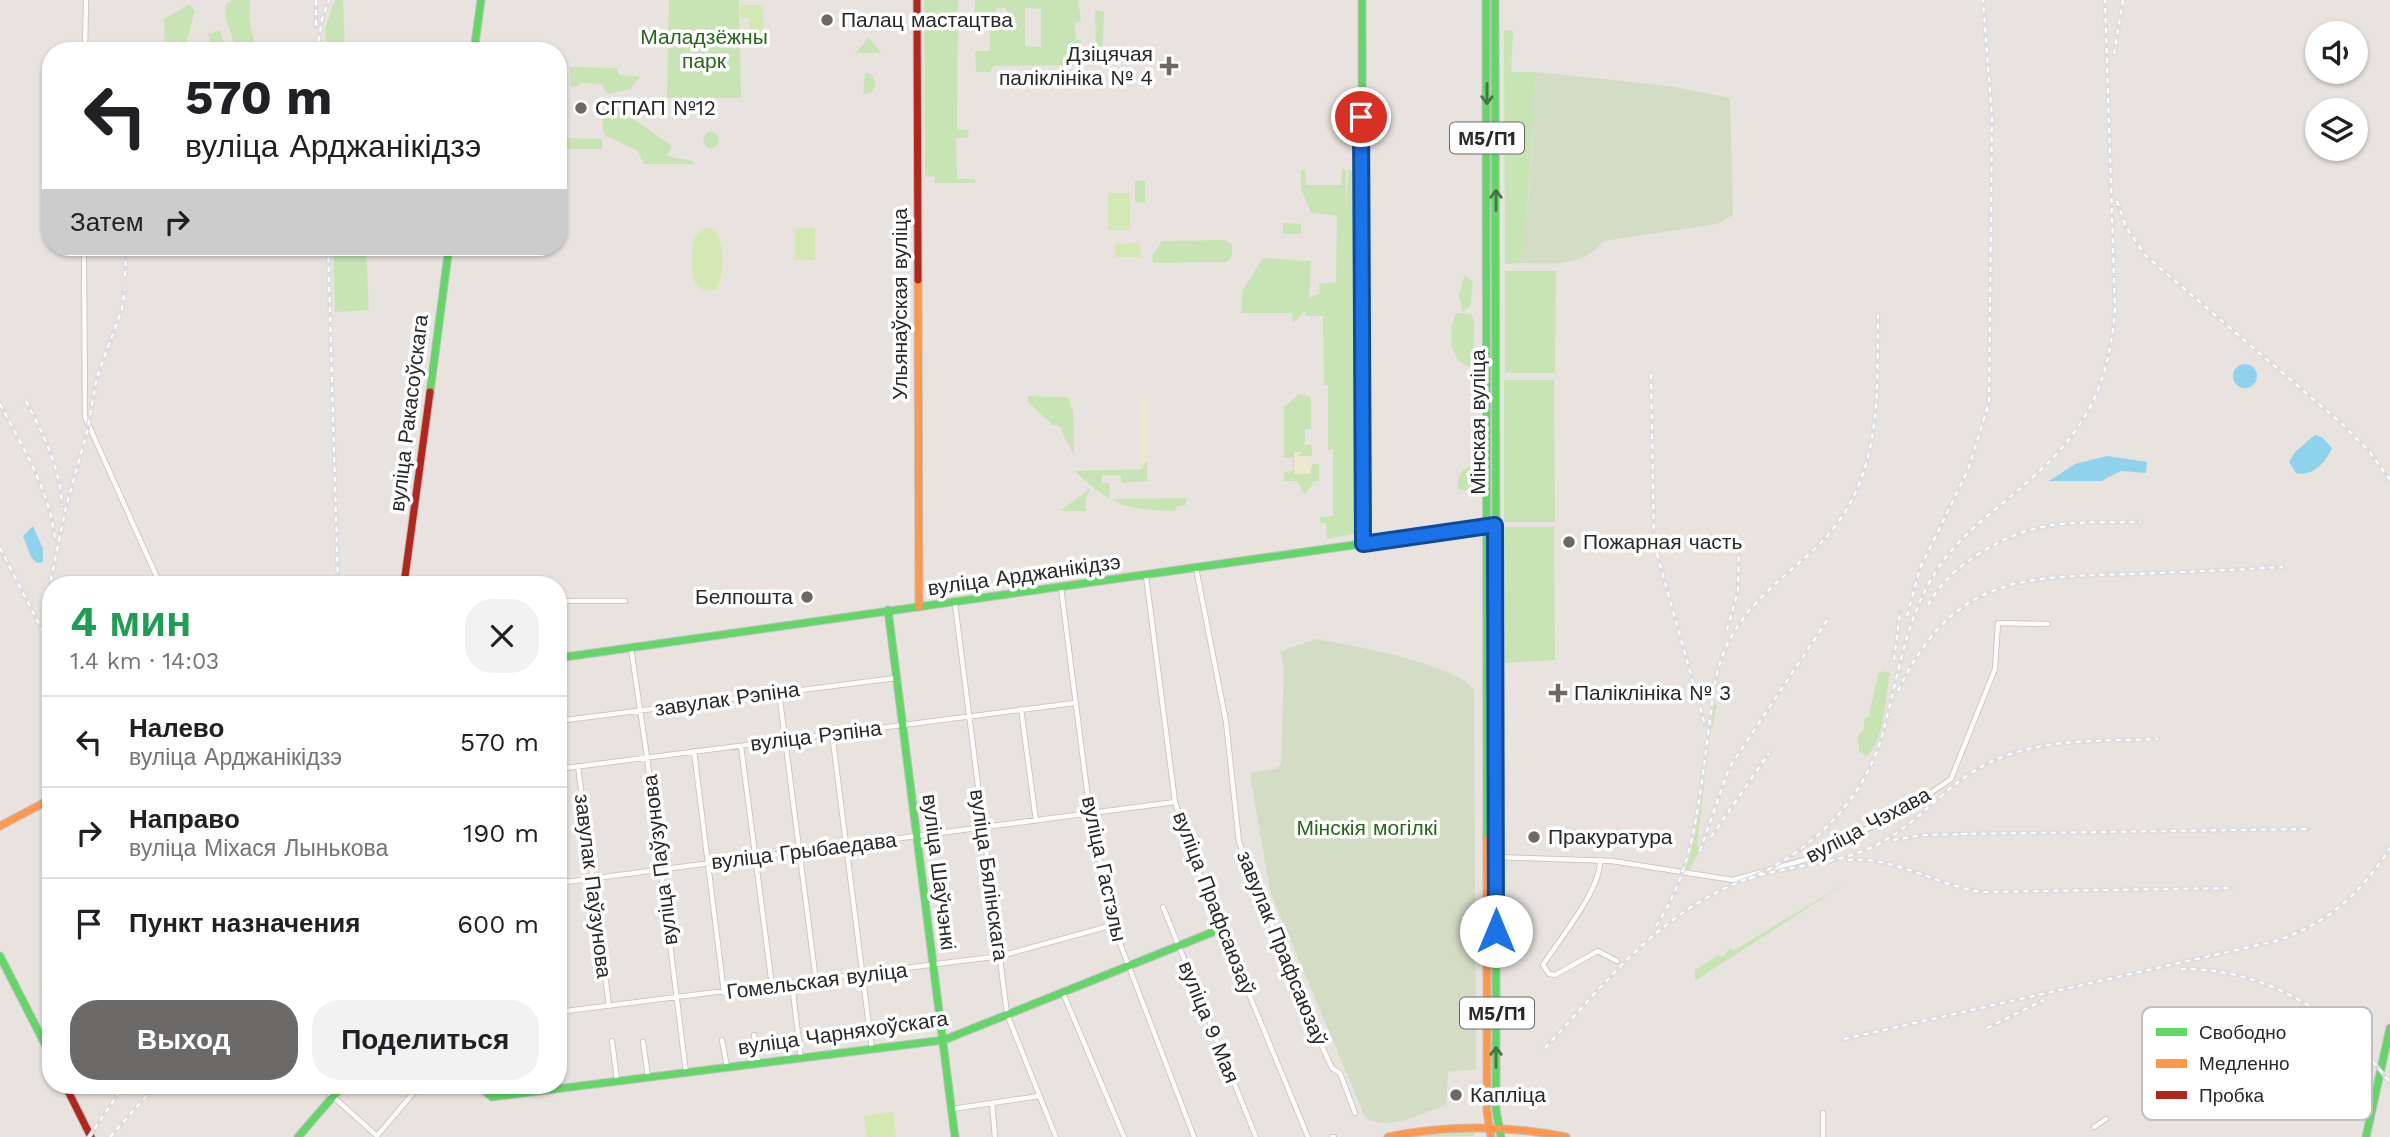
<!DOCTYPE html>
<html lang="ru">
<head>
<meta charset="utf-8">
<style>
  :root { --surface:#fff; --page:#f2f2f2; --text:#202124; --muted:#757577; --line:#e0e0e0; --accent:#6c6a68 }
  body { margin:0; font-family:"Work Sans",sans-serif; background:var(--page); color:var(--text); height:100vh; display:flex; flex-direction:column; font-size:26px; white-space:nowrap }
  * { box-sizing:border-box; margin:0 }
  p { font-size:23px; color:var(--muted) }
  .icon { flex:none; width:38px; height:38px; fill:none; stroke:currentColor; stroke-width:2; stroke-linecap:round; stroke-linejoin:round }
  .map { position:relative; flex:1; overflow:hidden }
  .details { position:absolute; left:42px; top:576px; width:525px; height:518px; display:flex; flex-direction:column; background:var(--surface); border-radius:28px; box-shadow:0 2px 5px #0004 }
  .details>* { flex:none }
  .top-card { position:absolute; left:42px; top:42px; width:525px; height:214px; border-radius:28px; box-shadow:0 2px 5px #0004; background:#fff; color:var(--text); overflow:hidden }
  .controls { position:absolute; left:2305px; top:21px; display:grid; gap:14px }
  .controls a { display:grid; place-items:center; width:63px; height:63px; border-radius:50%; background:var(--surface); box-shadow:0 2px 5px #0004; font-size:35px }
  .pin { position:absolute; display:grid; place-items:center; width:60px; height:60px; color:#fff; margin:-30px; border:4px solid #fff; border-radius:50%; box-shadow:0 2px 7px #0007 }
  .me { position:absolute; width:77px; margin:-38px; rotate:0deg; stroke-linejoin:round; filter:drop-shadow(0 0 5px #0008) }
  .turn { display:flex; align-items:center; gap:24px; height:147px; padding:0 28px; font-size:32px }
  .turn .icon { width:91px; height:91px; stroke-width:2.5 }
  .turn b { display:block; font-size:49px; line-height:60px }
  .then { display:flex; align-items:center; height:66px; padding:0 28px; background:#0003; gap:14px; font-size:26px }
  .round { display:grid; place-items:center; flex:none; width:74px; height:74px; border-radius:28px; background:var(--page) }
  .overview { display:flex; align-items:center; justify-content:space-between; height:119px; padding:0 28px }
  h1 { font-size:42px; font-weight:700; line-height:52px; color:#1e9e55 }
  .action { display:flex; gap:14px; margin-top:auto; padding:14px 28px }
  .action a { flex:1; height:80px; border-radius:28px; background:var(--accent); color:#fff; font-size:28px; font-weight:700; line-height:80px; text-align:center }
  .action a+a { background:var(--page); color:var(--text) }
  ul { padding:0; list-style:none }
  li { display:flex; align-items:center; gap:21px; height:91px; padding:0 28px; border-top:2px solid var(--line) }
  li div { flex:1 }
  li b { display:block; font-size:26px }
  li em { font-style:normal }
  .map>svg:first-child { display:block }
  .green { fill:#c8e4b5; fill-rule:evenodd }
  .sand { fill:#eee7cb }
  .cemetery { fill:#d3dcc5 }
  .pitch { fill:#d4e8b3 }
  .water { fill:#8fd2ec }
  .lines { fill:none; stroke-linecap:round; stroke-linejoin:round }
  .street-casing { stroke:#c1bfc0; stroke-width:6 }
  .fast-casing { stroke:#c1bfc0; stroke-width:9 }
  .slow-casing { stroke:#c1bfc0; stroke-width:9 }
  .jam-casing { stroke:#c1bfc0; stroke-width:9 }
  .street { stroke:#fcfbfa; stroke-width:4.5 }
  .fast { stroke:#63d668; stroke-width:7 }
  .slow { stroke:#ff974d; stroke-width:7 }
  .jam { stroke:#b3261e; stroke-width:7 }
  .rail-casing { stroke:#dddcde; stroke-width:4.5 }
  .rail { stroke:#fff; stroke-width:2; stroke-dasharray:5; stroke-linecap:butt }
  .oneway { stroke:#437745 }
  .route-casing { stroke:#114b97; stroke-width:18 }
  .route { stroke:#1a73e8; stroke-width:12 }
  .poi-dot { fill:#6c6a68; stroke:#fff; stroke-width:2.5 }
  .labels { text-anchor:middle; stroke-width:7; stroke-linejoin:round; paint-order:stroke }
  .shield { fill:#fff; stroke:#696969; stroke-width:2 }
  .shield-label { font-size:19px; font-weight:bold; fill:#292929 }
  .poi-label { font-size:21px; fill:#292929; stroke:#fff; text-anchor:start }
  .park-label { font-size:21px; fill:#276717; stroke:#fff }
  .street-label { font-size:21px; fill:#292929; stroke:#fff }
  .key { fill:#fff; stroke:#bfbfbf; stroke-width:2 }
  .key-label { font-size:19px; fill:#292929 }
</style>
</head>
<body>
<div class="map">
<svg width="2390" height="1137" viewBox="0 0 2390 1137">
  <rect width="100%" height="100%" fill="#e8e3de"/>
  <path class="green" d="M232,0H250L249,19L256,51H236L225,15L226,4Z
    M335,0H343L345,51H328L325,29Z
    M669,0H739L741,98H667Z
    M924,0H958L957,130H969L967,138H956L957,179H975V183H935V176L925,177Z
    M975,0H1078L1081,22L1075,23L1076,40H1081V60L1077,65L993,66L990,72H976L975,51H990V27H975ZM996,8H1006L1011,28H998ZM1025,8L1041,9V47L1025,46Z
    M190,4L195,11L184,51H165L164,19Z
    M1095,10L1104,12L1102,59L1084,54L1096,53Z
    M220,30L226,51H213L208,34Z
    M1504,30L1513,31L1511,72H1536L1527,215L1521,263L1505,264Z
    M869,38L881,53H855Z
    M570,67L617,68L619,75L640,77L630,89L608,94L601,84L580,83L579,86L571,87Z
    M865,72L872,75L876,83L873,91L863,95Z
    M616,107L672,146L667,156L693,161L694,164H644L638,151L604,135L601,111Z
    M703 140a8 8 0 1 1 16 0a8 8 0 1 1-16 0Z
    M558,138L602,139V149H558Z
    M1342,169L1346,170V213L1348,170L1357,171L1358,309H1353L1359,311L1358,482L1354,534L1327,539L1326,523H1320V517L1333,516V450H1328V385H1324L1323,316H1306L1305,311L1293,323L1292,313H1241L1243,290L1263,258L1311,261L1309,298L1320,293L1319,284L1336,282L1337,216L1311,213L1301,189V170H1305L1306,185H1341Z
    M1135,181H1145V203L1135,202Z
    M1283,223L1301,224V234H1283Z
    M1225,240L1232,244V256L1227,262L1153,263L1152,256L1162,241Z
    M333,247H366L369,310L335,312Z
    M1505,271H1556L1555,373H1505Z
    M1465,275L1473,282L1470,307L1462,311L1459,293Z
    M1456,313L1471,314L1474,321L1473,367C1448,364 1448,331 1456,313Z
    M1504,380H1554L1555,522H1504Z
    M1299,394L1311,397V429H1305V445H1312V456H1294V473H1310L1312,464H1319V481H1314L1305,495L1297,481H1284V472L1293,471V458H1284V407Z
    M1028,396L1068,397L1073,411L1074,455L1059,426H1054L1028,402Z
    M1147,460V481L1121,483V475H1102V483H1109L1110,499L1186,498V505L1176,507L1175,511C1128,510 1109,505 1075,471L1141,469Z
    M1474,465L1475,491L1459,490C1456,475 1460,470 1474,465Z
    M1091,488L1086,499V511H1060Z
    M1504,527H1554L1555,660L1505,663Z
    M211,578L261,582L262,584H211Z
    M1884,671L1890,673C1886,693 1884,747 1865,756L1859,751L1858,736L1864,729V718L1869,716L1878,674Z
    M1717,704L1709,742L1697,845L1700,851L1686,875L1683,874L1693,843L1711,707Z
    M1849,881L1695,981V970L1718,955L1723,957L1730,948L1733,951Z
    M1477,1131L1473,1136L1407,1137Z"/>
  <path class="sand" d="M1141,397H1148L1147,460L1141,467Z
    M1294,452H1303L1296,456H1310V474H1294Z"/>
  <path class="cemetery" d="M1536,72L1669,86L1730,98L1733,215L1717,224L1603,241C1585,267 1549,264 1521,263L1528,208Z
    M1315,639C1346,644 1460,665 1474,690L1476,1069L1448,1072L1446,1105C1421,1113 1389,1133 1365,1117L1270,891L1250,773L1275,769L1281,765L1284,668L1280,652Z"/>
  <path class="pitch" d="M740,5H763L764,46H749V18H741Z
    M1108,193H1130V230H1108Z
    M703,228L714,229C725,240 725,276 716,289C685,298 693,257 693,239Z
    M815,228V260H795V229Z
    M1140,243L1141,257H1115V244Z
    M893,1112L896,1137H867L864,1116Z"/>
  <path class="water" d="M2233 376a12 12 0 1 1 24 0a12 12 0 1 1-24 0Z
    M2315,435L2322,437L2332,448C2326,462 2313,477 2296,473L2289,462L2295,452Z
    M2107,456L2147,462L2146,473L2121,471L2101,481H2049L2075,464Z
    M33,526L43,549V562L37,563L31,557L23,536Z"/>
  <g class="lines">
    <defs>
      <path id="street" d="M85,51L86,0
        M84,247L85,417L160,584
        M1196,568L1226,722L1239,842L1308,1016L1332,1068L1340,1073L1355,1113
        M1146,576L1175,802L1197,868L1308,1137
        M1061,588L1090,814L1113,925L1194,1137
        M955,604L1007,1014L1056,1137
        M631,648L647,757L686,1073
        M561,658L562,601H625
        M779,692L816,981
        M1021,709L1036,821
        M558,721L896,678
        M832,733L872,1050
        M741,746L772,986
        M694,751L724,993
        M578,766L609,1006
        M558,769L1074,703
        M1494,857L1612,861L1733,880L1804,860L1833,847L1916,803L1951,779L1995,669L1998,623L2048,624
        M1600,860C1601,890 1560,938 1543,965L1549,974L1555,975L1598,951L1617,961
        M558,883L1175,802
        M1163,907L1256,1137
        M792,984L801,1059
        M1063,993L1124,1137
        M558,1012L1000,956L1113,925
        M754,1035L758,1063
        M722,1040L727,1067
        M612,1041L617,1080
        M643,1042L648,1077
        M320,1085L377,1136L420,1085
        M255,1087L257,1085
        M992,1103L995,1137
        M952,1109L1039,1096
        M1823,1113V1137
        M2094,1127L2106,1119
        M1332,1137H1334"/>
      <path id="fast" d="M1362,0L1363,543
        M1486,0L1487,839
        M1495,0L1496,584
        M474,51L481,0
        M430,392L449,247
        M888,610L955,1137
        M558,658L1368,543
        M1496,893V1110L1501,1137
        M0,956L51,1056
        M478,1085L492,1097L944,1040L1223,928
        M298,1137L343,1085
        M2366,1137L2390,1028"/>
      <path id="slow" d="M918,280L919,607
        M1496,584V893
        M0,826L51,799
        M1487,839V1111L1491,1137
        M1388,1137C1448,1125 1506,1125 1566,1137"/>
      <path id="jam" d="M917,0L918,280
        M1368,543L1490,526
        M404,584L430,392
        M65,1085L91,1137"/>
    </defs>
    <use href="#street" class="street-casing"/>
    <use href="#fast" class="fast-casing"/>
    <use href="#slow" class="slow-casing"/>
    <use href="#jam" class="jam-casing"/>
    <use href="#street" class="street"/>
    <use href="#fast" class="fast"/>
    <use href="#slow" class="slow"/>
    <use href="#jam" class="jam"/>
    <defs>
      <path id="rail" d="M316,0V26
        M317,51L322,19L329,0
        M2114,54L2123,0
        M2117,201L2126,227L2145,255L2341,423L2369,451L2390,480
        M328,247L338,584
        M125,276L126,247
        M1651,374L1654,543L1705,725
        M26,401C43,434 60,467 62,505
        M0,404C23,448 49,489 55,539
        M0,548L51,647
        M1928,605C1941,582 1958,567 1980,553C2037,517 2078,523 2141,522
        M1907,616L1920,568L1968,470L1989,403L1992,118L1983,0
        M51,630L48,604L50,584L66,507L87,432L97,377L122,309L125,289
        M1727,630L1738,591L1739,544
        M1894,660L1900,612
        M1898,691C1953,576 2020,577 2133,574C2184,572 2233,570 2283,567
        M1961,834L2309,829
        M1711,837L1769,753
        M1893,840L1924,835L1970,834
        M1700,851L1729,768L1828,619
        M1848,860C1895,856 1937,886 1983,892L2231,888
        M1749,879C1811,851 1862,803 1882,736C1897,682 1904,625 1933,576C1951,546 1976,525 2003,503C2074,444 2107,405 2115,310L2105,0
        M1656,926C1696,865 1699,798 1709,728C1712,705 1713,682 1721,660C1737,613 1772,587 1808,555C1883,489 1877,406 1878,315
        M2181,969C2267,968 2341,1015 2390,1083
        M1987,1028L2044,1000
        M1844,1039L2276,941C2330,922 2359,895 2390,848
        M1545,1048C1603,986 1656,916 1737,883C1780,865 1828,867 1870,848C1910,830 1933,799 1968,775C2025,736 2092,742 2158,739
        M89,1137L124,1085
        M110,1137L156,1085"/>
    </defs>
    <use href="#rail" class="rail-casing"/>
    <use href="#rail" class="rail"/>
  </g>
  <defs><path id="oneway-shaft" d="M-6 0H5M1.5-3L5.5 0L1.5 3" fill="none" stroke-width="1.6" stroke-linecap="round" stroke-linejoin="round" transform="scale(1.75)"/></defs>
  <g class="oneway">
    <use href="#oneway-shaft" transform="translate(1487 94) rotate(90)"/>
    <use href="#oneway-shaft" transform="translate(1496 200) rotate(-90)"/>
    <use href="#oneway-shaft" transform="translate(1496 1057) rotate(-90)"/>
  </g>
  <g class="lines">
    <defs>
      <path id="route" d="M1361,117L1363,544L1495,525L1496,931"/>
    </defs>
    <use href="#route" class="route-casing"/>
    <use href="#route" class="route"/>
  </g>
  <g class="poi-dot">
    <circle cx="827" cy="20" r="7"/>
    <path d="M1165.5 55.5h7v7h7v7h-7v7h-7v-7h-7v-7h7z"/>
    <circle cx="581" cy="108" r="7"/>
    <circle cx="1569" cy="542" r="7"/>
    <circle cx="807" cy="597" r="7"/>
    <path d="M1554.5 682.5h7v7h7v7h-7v7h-7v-7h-7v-7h7z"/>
    <circle cx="1534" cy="837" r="7"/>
    <circle cx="1456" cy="1095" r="7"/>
  </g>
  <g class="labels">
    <g class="shield">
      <rect x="1450" y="122.5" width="74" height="31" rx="5"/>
      <rect x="1460" y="997.5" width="74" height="31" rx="5"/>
    </g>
    <g class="shield-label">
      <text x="1487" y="145">М5/П1</text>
      <text x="1497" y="1020">М5/П1</text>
    </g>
    <g class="poi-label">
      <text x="841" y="27">Палац мастацтва</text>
      <text x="1153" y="61" text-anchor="end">Дзіцячая<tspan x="1153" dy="24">паліклініка № 4</tspan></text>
      <text x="595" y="115">СГПАП №12</text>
      <text x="1583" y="549">Пожарная часть</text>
      <text x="793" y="604" text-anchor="end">Белпошта</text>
      <text x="1574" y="700">Паліклініка № 3</text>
      <text x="1548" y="844">Пракуратура</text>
      <text x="1470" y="1102">Капліца</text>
    </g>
    <g class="park-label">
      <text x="704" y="44">Маладзёжны<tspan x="704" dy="24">парк</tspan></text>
      <text x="1367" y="835">Мінскія могілкі</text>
    </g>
    <g class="street-label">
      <text transform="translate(900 304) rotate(-90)" y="7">Ульянаўская вуліца</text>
      <text transform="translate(409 413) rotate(-83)" y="7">вуліца Ракасоўскага</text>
      <text transform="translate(1478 422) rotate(-90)" y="7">Мінская вуліца</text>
      <text transform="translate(1024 575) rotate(-8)" y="7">вуліца Арджанікідзэ</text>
      <text transform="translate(727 699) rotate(-8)" y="7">завулак Рэпіна</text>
      <text transform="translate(816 736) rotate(-7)" y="7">вуліца Рэпіна</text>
      <text transform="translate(1868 825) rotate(-28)" y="7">вуліца Чэхава</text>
      <text transform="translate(804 851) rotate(-7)" y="7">вуліца Грыбаедава</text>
      <text transform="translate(660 860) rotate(-97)" y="7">вуліца Паўзунова</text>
      <text transform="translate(1104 869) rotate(78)" y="7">вуліца Гастэлы</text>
      <text transform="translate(939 872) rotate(83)" y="7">вуліца Шаўчэнкі</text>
      <text transform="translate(989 875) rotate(82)" y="7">вуліца Бялінскага</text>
      <text transform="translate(593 886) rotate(83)" y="7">завулак Паўзунова</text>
      <text transform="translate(1214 903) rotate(69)" y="7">вуліца Прафсаюзаў</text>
      <text transform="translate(1282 948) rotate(68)" y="7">завулак Прафсаюзаў</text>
      <text transform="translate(817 981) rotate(-7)" y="7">Гомельская вуліца</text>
      <text transform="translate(1209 1022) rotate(68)" y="7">вуліца 9 Мая</text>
      <text transform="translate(843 1033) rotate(-8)" y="7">вуліца Чарняхоўскага</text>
    </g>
  </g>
  <rect x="2142" y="1007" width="230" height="113" rx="10" class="key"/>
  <rect x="2156" y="1028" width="31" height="8" fill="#63d668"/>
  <rect x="2156" y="1059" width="31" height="9" fill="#ff974d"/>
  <rect x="2156" y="1091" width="31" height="8" fill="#b3261e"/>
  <g class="key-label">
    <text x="2199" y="1039">Свободно</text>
    <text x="2199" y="1070">Медленно</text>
    <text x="2199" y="1102">Пробка</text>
  </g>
</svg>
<div class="controls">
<a><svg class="icon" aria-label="sound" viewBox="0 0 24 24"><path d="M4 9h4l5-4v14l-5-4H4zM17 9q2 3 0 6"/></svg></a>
<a><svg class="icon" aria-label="layers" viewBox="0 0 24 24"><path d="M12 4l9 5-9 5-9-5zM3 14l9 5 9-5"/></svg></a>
</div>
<div class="pin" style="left:1361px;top:117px;background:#d93025"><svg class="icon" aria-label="arrive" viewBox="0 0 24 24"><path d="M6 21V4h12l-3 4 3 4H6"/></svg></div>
<svg class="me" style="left:1496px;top:931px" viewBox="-20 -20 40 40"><circle r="19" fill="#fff"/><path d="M0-13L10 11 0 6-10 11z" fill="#1a73e8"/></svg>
<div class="top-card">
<div class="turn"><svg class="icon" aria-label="left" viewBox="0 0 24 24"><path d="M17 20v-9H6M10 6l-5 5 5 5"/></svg><div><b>570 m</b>вуліца Арджанікідзэ</div></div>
<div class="then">Затем<svg class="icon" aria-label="right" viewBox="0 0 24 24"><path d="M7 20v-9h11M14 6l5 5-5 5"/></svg></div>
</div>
<section class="details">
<div class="overview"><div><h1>4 мин</h1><p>1.4 km · 14:03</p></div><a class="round"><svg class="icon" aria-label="close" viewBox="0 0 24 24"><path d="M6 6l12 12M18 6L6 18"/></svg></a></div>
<ul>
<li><svg class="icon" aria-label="left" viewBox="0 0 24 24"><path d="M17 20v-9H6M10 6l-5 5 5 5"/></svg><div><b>Налево</b><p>вуліца Арджанікідзэ</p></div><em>570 m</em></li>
<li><svg class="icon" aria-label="right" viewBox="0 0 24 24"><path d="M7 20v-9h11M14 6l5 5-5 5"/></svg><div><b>Направо</b><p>вуліца Міхася Лынькова</p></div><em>190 m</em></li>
<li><svg class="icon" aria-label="arrive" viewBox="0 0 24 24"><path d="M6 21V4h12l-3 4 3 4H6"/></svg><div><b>Пункт назначения</b></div><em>600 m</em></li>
</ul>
<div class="action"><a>Выход</a><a>Поделиться</a></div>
</section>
</div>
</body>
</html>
